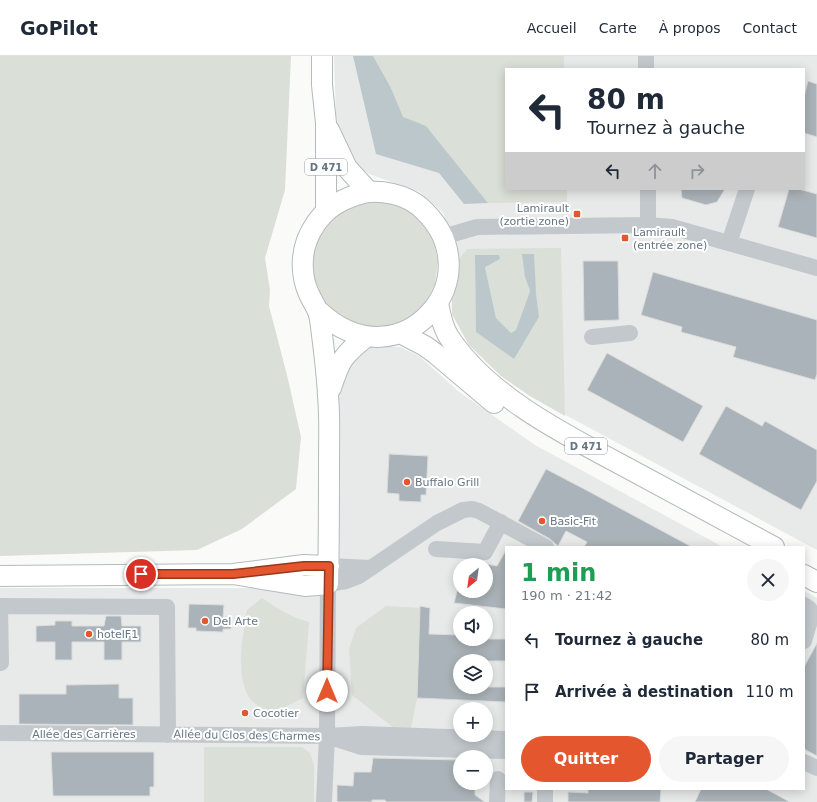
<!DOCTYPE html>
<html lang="fr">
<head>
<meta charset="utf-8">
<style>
  :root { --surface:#fff; --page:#f6f6f7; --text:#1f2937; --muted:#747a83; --line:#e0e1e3; --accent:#e4572e }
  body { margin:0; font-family:"DejaVu Sans",sans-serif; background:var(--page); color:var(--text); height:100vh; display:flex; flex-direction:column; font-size:15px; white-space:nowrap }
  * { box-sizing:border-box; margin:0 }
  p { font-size:13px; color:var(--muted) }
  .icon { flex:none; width:22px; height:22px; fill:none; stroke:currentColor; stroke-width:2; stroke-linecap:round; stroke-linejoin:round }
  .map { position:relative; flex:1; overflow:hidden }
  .sheet { position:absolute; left:505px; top:490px; width:300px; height:244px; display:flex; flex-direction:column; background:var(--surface); border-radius:0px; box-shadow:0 2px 10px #0003 }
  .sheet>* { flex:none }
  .banner { position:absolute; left:505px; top:12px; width:300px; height:122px; border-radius:0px; box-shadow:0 2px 10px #0003; background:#fff; color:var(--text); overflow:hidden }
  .needle { width:26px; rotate:209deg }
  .fabs { position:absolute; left:453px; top:502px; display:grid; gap:8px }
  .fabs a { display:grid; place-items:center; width:40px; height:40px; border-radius:50%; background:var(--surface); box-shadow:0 2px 10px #0003; font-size:20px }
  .pin { position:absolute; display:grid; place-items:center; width:34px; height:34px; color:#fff; margin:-17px; border:2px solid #fff; border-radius:50%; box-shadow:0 1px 4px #0007 }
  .me { position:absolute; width:44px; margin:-22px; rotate:0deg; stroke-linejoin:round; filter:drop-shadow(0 0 3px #0008) }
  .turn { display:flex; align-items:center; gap:14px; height:84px; padding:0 16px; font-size:18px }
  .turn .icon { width:52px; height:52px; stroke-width:2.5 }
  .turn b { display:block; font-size:28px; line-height:34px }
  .lanes { display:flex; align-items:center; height:38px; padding:0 16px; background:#0003; justify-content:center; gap:20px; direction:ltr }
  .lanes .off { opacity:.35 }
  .round { display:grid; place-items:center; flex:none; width:42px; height:42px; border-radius:21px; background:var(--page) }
  .headline { display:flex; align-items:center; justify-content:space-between; height:68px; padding:0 16px }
  h1 { font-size:24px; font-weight:700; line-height:30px; color:#1e9e55 }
  .cta { display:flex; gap:8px; margin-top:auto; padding:8px 16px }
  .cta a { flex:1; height:46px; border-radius:24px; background:var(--accent); color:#fff; font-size:16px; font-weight:700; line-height:46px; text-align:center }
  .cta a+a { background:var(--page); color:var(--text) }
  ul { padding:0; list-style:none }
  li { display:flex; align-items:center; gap:12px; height:52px; padding:0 16px }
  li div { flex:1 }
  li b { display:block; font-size:15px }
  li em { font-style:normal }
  header { display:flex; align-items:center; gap:24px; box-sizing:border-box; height:56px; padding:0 20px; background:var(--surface); border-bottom:1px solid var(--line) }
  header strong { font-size:19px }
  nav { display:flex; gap:22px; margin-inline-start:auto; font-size:14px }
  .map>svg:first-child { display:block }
  .built { fill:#e8e9e9; fill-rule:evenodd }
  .green { fill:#dadfd7; fill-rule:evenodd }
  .water { fill:#bbc7cb }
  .building { fill:#aab3b9; stroke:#dcdcda }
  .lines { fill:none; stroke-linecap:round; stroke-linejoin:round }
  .major-casing { stroke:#b5babe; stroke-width:22 }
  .minor { stroke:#c3c8cc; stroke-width:16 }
  .major { stroke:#fff; stroke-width:20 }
  .route-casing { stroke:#94391e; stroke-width:10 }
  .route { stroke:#e4572e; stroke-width:7 }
  .poi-dot { fill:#e4572e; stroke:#fff; stroke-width:1.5 }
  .labels { text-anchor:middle; stroke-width:4; stroke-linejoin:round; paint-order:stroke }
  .shield { fill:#fff; stroke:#939fa8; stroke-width:1 }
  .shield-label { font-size:10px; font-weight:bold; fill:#657683 }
  .poi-label { font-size:11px; fill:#657683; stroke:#fff; text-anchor:start }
  .street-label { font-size:11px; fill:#657683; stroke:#fff }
</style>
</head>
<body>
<header>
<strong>GoPilot</strong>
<nav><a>Accueil</a><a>Carte</a><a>À propos</a><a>Contact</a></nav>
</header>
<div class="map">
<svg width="817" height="746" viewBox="0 0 817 746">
  <rect width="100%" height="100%" fill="#fafaf8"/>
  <path class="built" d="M334,0H817V494L530,340L501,320L469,289L452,258L451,178L443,157L420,136L369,118L348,104L341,86L336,60ZM506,13H804V133H506Z
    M364,288L400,291L419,300L458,335L535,389L723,491H506V733H804V535L817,542V746H0V532H335L334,348L340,311ZM460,509H486V535H460ZM460,557H486V583H460ZM460,605H486V631H460ZM460,653H486V679H460ZM460,701H486V727H460Z"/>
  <path class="green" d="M0,0H291L285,134L265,202L270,234L269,250L287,319L301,381L296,433L242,473L197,494L0,500Z
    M373,0H564V13H506V133H567V146L488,147L426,70L403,62L391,32Z
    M387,144L407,152L423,166L434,185L438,206L435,228L426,247L410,262L391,271L369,274L329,258L308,221L314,178L344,149Z
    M561,192L565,360L530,340L501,320L469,289L452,258V234L456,207L467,193ZM475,199L500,203L485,210L496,262L511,277L516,274L530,235L525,221L536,237L539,261L514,303L476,276Z
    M262,542C277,552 292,562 309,566L303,642L271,658C265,654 256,649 251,644C234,622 243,579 247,554Z
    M386,550L420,552L417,642L411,672H394L352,639L349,593L356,572Z
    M204,691H302L310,697L314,709V746H204Z"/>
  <path class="water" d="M353,0H373L391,32L403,61L426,70L488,147L464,148L439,117L376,98Z
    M522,198H534L536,237L539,261L514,303L476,276L475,199H499L500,203L485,211L496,262L511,277L516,274L530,235L525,221Z"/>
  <path class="building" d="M808,25L817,28V81L804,77V41Z
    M681,133H725L717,146L706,149L682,142Z
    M789,133H799L817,138V182L778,171Z
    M583,205H618L619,264L584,265Z
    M653,216L817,264V318L815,324L733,301L736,291L681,276L682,271L641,259Z
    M607,297L703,350L683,386L587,334Z
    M726,350L762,370L765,365L817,394V425L801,454L699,398Z
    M389,398L428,400L426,439H421V446L399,445V438L387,437Z
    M546,413L588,435L692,491H584L587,486L566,475L558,490L550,483L518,465Z
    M506,494V553L454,547L457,535H486V508L497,510Z
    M189,548L224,549L223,561H231V573H223V576L196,575V572H188Z
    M420,550L430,552L429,578L460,579V583H506V605H460V631H506V646L417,642Z
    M106,560H121L122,570H141V586H122V604H104V586H72V604H55V586H36V570L55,569V565H72V570H104Z
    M817,587V700L804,693V611Z
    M119,628V642H133V669L19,668V638H66V629Z
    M51,696H154V731H150V740H53Z
    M373,702L460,704V727H475V739L485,746H386L385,744H372V746H337V729L353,730L354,716H371Z
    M588,733H661L660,746H568V736L588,737Z
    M701,733H766L790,746H695Z
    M524,736H533L532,746H524Z"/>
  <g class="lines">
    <defs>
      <path id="major" d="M322,0V29L326,67V155
        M329,74L347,112L369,136
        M438,247C440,258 443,272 449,281C490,343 570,381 633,415C680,440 727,466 774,491
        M400,277L425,290L436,298L494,347
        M331,332C340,304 343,299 366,281
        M233,518L305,530L328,528C329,486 329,444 329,403C329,382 330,361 328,340C327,317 324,294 321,271C319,252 316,253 309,238C301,221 301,200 307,184C318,157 336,144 363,137C381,133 405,139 419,150C499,219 401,331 320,256
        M804,519L817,526
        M0,520L233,518L304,509L329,510"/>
    </defs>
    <use href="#major" class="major-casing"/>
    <path class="minor" d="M646,0V13
      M648,133V169
      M443,181L477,171L648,169L672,171L817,212
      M729,187L747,133
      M592,281L630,277
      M436,493L485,496L501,466
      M329,510L371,512
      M804,549L809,552L812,558L804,585
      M1,607L0,550L167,551L168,679
      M0,677L327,680L362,678L506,683
      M336,683L361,691L506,695
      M804,706L817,712
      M324,746L327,680L328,528L346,525L359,520L437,467L463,454L472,453L479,455L546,491
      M497,746L498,723
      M545,746V733"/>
    <use href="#major" class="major"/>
  </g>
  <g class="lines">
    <defs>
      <path id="route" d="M141,518H233L304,510H329L327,635"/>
    </defs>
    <use href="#route" class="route-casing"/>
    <use href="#route" class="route"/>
  </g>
  <g class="poi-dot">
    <rect x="573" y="154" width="8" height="8" rx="2"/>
    <rect x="621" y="178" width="8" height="8" rx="2"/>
    <circle cx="407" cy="426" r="4"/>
    <circle cx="542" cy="465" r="4"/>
    <circle cx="205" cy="565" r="4"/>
    <circle cx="89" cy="578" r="4"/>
    <circle cx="245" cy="657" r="4"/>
  </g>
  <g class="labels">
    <g class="shield">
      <rect x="305" y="103" width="42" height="16" rx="3"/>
      <rect x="565" y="382" width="42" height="16" rx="3"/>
    </g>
    <g class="shield-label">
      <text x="326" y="115">D 471</text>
      <text x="586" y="394">D 471</text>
    </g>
    <g class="poi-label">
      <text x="569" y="156" text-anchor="end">Lamirault<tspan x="569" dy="13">(zortie zone)</tspan></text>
      <text x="633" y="180">Lamirault<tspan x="633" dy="13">(entrée zone)</tspan></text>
      <text x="415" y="430">Buffalo Grill</text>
      <text x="550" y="469">Basic-Fit</text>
      <text x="213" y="569">Del Arte</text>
      <text x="97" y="582">hotelF1</text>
      <text x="253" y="661">Cocotier</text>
    </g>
    <g class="street-label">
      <text x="84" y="682">Allée des Carrières</text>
      <text transform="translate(247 679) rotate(1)" y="4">Allée du Clos des Charmes</text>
    </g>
  </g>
</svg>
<div class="fabs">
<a><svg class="needle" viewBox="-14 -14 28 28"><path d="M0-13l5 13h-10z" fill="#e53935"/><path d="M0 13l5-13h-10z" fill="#747a83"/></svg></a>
<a><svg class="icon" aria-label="sound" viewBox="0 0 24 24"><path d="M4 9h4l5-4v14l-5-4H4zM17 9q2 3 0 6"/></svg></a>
<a><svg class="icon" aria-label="layers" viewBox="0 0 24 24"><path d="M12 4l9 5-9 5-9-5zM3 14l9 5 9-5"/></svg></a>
<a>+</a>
<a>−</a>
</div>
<div class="pin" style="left:141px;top:518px;background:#d93025"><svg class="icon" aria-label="arrive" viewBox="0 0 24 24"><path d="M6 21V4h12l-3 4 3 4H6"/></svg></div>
<svg class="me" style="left:327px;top:635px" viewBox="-20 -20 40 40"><circle r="19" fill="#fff"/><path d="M0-13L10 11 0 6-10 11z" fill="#e4572e"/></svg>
<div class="banner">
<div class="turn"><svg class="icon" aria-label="left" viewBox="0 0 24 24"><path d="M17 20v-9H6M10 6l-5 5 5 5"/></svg><div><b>80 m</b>Tournez à gauche</div></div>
<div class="lanes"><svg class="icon" aria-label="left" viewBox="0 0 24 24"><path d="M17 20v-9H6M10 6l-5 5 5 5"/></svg><svg class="icon off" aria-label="ahead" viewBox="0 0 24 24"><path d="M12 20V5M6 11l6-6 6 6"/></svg><svg class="icon off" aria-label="right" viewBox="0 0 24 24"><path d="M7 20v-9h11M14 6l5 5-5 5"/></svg></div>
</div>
<section class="sheet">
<div class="headline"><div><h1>1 min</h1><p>190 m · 21:42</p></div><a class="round"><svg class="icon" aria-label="close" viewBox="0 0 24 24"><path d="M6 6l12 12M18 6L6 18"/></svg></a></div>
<ul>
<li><svg class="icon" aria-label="left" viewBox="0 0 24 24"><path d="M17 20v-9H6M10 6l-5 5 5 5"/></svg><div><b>Tournez à gauche</b></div><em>80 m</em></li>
<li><svg class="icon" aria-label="arrive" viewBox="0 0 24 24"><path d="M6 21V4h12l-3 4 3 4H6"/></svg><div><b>Arrivée à destination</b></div><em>110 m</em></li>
</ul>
<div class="cta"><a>Quitter</a><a>Partager</a></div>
</section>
</div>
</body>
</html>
